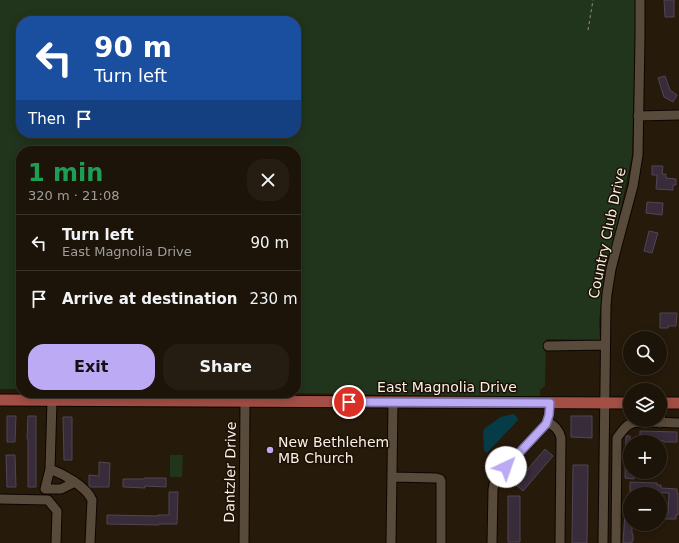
<!DOCTYPE html>
<html lang="en">
<head>
<meta charset="utf-8">
<style>
  :root { --surface:#1c1408; --page:#251d12; --text:#f1f3f6; --muted:#a09e9c; --line:#3a3329; --accent:#bcaaf5 }
  body { margin:0; font-family:"DejaVu Sans",sans-serif; background:var(--page); color:var(--text); height:100vh; display:flex; flex-direction:column; font-size:15px; white-space:nowrap }
  * { box-sizing:border-box; margin:0 }
  p { font-size:13px; color:var(--muted) }
  .icon { flex:none; width:22px; height:22px; fill:none; stroke:currentColor; stroke-width:2; stroke-linecap:round; stroke-linejoin:round }
  .map { position:relative; flex:1; overflow:hidden }
  .side { position:absolute; left:16px; top:146px; width:285px; height:252px; display:flex; flex-direction:column; background:var(--surface); border-radius:16px; box-shadow:0 2px 10px #0003,0 0 0 1px var(--line) }
  .side>* { flex:none }
  .banner { position:absolute; left:16px; top:16px; width:285px; height:122px; border-radius:16px; box-shadow:0 2px 10px #0003,0 0 0 1px var(--line); background:#1a4fa0; color:#fff; overflow:hidden }
  .buttons { position:absolute; left:623px; top:331px; display:grid; gap:8px }
  .buttons a { display:grid; place-items:center; width:44px; height:44px; border-radius:50%; background:var(--surface); box-shadow:0 2px 10px #0003,0 0 0 1px var(--line); font-size:20px }
  .pin { position:absolute; display:grid; place-items:center; width:34px; height:34px; color:#fff; margin:-17px; border:2px solid #fff; border-radius:50%; box-shadow:0 1px 4px #0007 }
  .me { position:absolute; width:44px; margin:-22px; rotate:42deg; stroke-linejoin:round; filter:drop-shadow(0 0 3px #0008) }
  .turn { display:flex; align-items:center; gap:14px; height:84px; padding:0 12px; font-size:18px }
  .turn .icon { width:52px; height:52px; stroke-width:2.5 }
  .turn b { display:block; font-size:28px; line-height:34px }
  .then { display:flex; align-items:center; height:38px; padding:0 12px; background:#0003; gap:8px; font-size:15px }
  .round { display:grid; place-items:center; flex:none; width:42px; height:42px; border-radius:16px; background:var(--page) }
  .summary { display:flex; align-items:center; justify-content:space-between; height:68px; padding:0 12px }
  h1 { font-size:24px; font-weight:700; line-height:30px; color:#1e9e55 }
  .action { display:flex; gap:8px; margin-top:auto; padding:8px 12px }
  .action a { flex:1; height:46px; border-radius:16px; background:var(--accent); color:#111; font-size:16px; font-weight:700; line-height:46px; text-align:center }
  .action a+a { background:var(--page); color:var(--text) }
  ul { padding:0; list-style:none }
  li { display:flex; align-items:center; gap:12px; height:56px; padding:0 12px; border-top:1px solid var(--line) }
  li div { flex:1 }
  li b { display:block; font-size:15px }
  li em { font-style:normal }
  .map>svg:first-child { display:block }
  .green { fill:#21341c; fill-rule:evenodd }
  .water { fill:#063c47 }
  .lines { fill:none; stroke-linecap:round; stroke-linejoin:round }
  .stream { stroke:#063c47; stroke-width:2 }
  .building { fill:#382b3a; stroke:#534554 }
  .minor-casing { stroke:#0e0500; stroke-width:11 }
  .major-casing { stroke:#0e0500; stroke-width:13 }
  .path { stroke:#998e83; stroke-width:1; stroke-dasharray:3 3; stroke-linecap:butt }
  .minor { stroke:#594b3b; stroke-width:9 }
  .major { stroke:#a34f45; stroke-width:11 }
  .route-casing { stroke:#7a6e9f; stroke-width:10 }
  .route { stroke:#bcaaf5; stroke-width:7 }
  .poi-dot { fill:#bcaaf5; stroke:#1c1104; stroke-width:1.5 }
  .labels { text-anchor:middle; stroke-width:3; stroke-linejoin:round; paint-order:stroke }
  .street-label { font-size:14px; fill:#f9f0e7; stroke:#1c1104 }
  .poi-label { font-size:14px; fill:#f9f0e7; stroke:#1c1104; text-anchor:start }
</style>
</head>
<body>
<div class="map">
<svg width="679" height="543" viewBox="0 0 679 543">
  <rect width="100%" height="100%" fill="#261a0b"/>
  <path class="green" d="M0,0H635L636,10L632,155L602,297L599,321L600,340L546,339L545,386L540,390V398L296,393V151H21V389H0ZM21,21H296V133H21Z
    M170,455H183L182,477H170Z"/>
  <path class="water" d="M513,414L517,417L518,420L487,453L484,450L483,432L485,428L501,417Z"/>
  <g class="lines">
    <path class="stream" d="M274,133V151
      M296,289L299,286"/>
  </g>
  <path class="building" d="M664,0H674V17H665Z
    M665,76L670,90L677,95L673,102L664,97L658,78Z
    M652,166H663L662,174H666V178L676,179V185H673V190L656,189L657,175H652Z
    M647,202L663,203L662,215L646,213Z
    M649,231L658,233L652,253L644,251Z
    M660,313H677L676,326H668V328H660Z
    M7,416H16L15,442H7Z
    M28,416H36V487H28V439H27Z
    M571,416H592V438L571,437Z
    M63,417H72V460H64Z
    M640,431L677,432V442H664V441L652,440V442L646,441V440H640Z
    M626,436H630V472H634V479L625,478Z
    M545,449L553,456L523,491L515,484Z
    M6,455H15L16,487H7Z
    M99,462L110,463L109,487H90L89,486V475L99,476Z
    M573,465H588L587,543H572Z
    M144,478H166V487L145,486V488L123,487V479H144Z
    M630,482L657,483V485H661V488L677,489V493H678V515H676V519H660V514H668L669,493L630,492Z
    M169,492H178L177,524H159V525L107,524V515L158,516V515H169Z
    M508,496H520V542H508Z
    M625,513H630V524H632V534H633V541H632V543H623Z"/>
  <g class="lines">
    <defs>
      <path id="minor" d="M638,116L679,115
        M548,346L605,345
        M52,401L50,469L45,489H61L75,482
        M547,421C554,426 559,429 561,438L560,543
        M660,423L661,403
        M50,469C63,474 86,486 92,500L90,543
        M392,477L436,478L440,479L441,481V543
        M0,499L48,500L57,511L56,543
        M244,543L245,401
        M391,543L393,402
        M492,543L493,490L494,484L496,478L546,424L549,415L550,403
        M603,543L606,306L607,294L611,269L618,242L633,186L638,155L640,36V0
        M616,543L617,438C621,433 625,426 630,424C637,420 669,423 679,423"/>
      <path id="major" d="M0,400L630,403
        M660,403H679"/>
    </defs>
    <use href="#minor" class="minor-casing"/>
    <use href="#major" class="major-casing"/>
    <path class="path" d="M588,30L593,0"/>
    <use href="#minor" class="minor"/>
    <use href="#major" class="major"/>
  </g>
  <g class="lines">
    <defs>
      <path id="route" d="M349,402L550,403L549,415L546,424L506,467"/>
    </defs>
    <use href="#route" class="route-casing"/>
    <use href="#route" class="route"/>
  </g>
  <circle class="poi-dot" cx="270" cy="450" r="4"/>
  <g class="labels">
    <g class="street-label">
      <text transform="translate(607 233) rotate(-78)" y="5">Country Club Drive</text>
      <text x="447" y="392">East Magnolia Drive</text>
      <text transform="translate(230 472) rotate(-89)" y="5">Dantzler Drive</text>
    </g>
    <g class="poi-label">
      <text x="278" y="447">New Bethlehem<tspan x="278" dy="16">MB Church</tspan></text>
    </g>
  </g>
</svg>
<div class="buttons">
<a><svg class="icon" aria-label="search" viewBox="0 0 24 24"><circle cx="10" cy="10" r="6"/><path d="M15 15l6 6"/></svg></a>
<a><svg class="icon" aria-label="layers" viewBox="0 0 24 24"><path d="M12 4l9 5-9 5-9-5zM3 14l9 5 9-5"/></svg></a>
<a>+</a>
<a>−</a>
</div>
<div class="pin" style="left:349px;top:402px;background:#d93025"><svg class="icon" aria-label="arrive" viewBox="0 0 24 24"><path d="M6 21V4h12l-3 4 3 4H6"/></svg></div>
<svg class="me" style="left:506px;top:467px" viewBox="-20 -20 40 40"><circle r="19" fill="#fff"/><path d="M0-13L10 11 0 6-10 11z" fill="#bcaaf5"/></svg>
<div class="banner">
<div class="turn"><svg class="icon" aria-label="left" viewBox="0 0 24 24"><path d="M17 20v-9H6M10 6l-5 5 5 5"/></svg><div><b>90 m</b>Turn left</div></div>
<div class="then">Then<svg class="icon" aria-label="arrive" viewBox="0 0 24 24"><path d="M6 21V4h12l-3 4 3 4H6"/></svg></div>
</div>
<section class="side">
<div class="summary"><div><h1>1 min</h1><p>320 m · 21:08</p></div><a class="round"><svg class="icon" aria-label="close" viewBox="0 0 24 24"><path d="M6 6l12 12M18 6L6 18"/></svg></a></div>
<ul>
<li><svg class="icon" aria-label="left" viewBox="0 0 24 24"><path d="M17 20v-9H6M10 6l-5 5 5 5"/></svg><div><b>Turn left</b><p>East Magnolia Drive</p></div><em>90 m</em></li>
<li><svg class="icon" aria-label="arrive" viewBox="0 0 24 24"><path d="M6 21V4h12l-3 4 3 4H6"/></svg><div><b>Arrive at destination</b></div><em>230 m</em></li>
</ul>
<div class="action"><a>Exit</a><a>Share</a></div>
</section>
</div>
</body>
</html>
